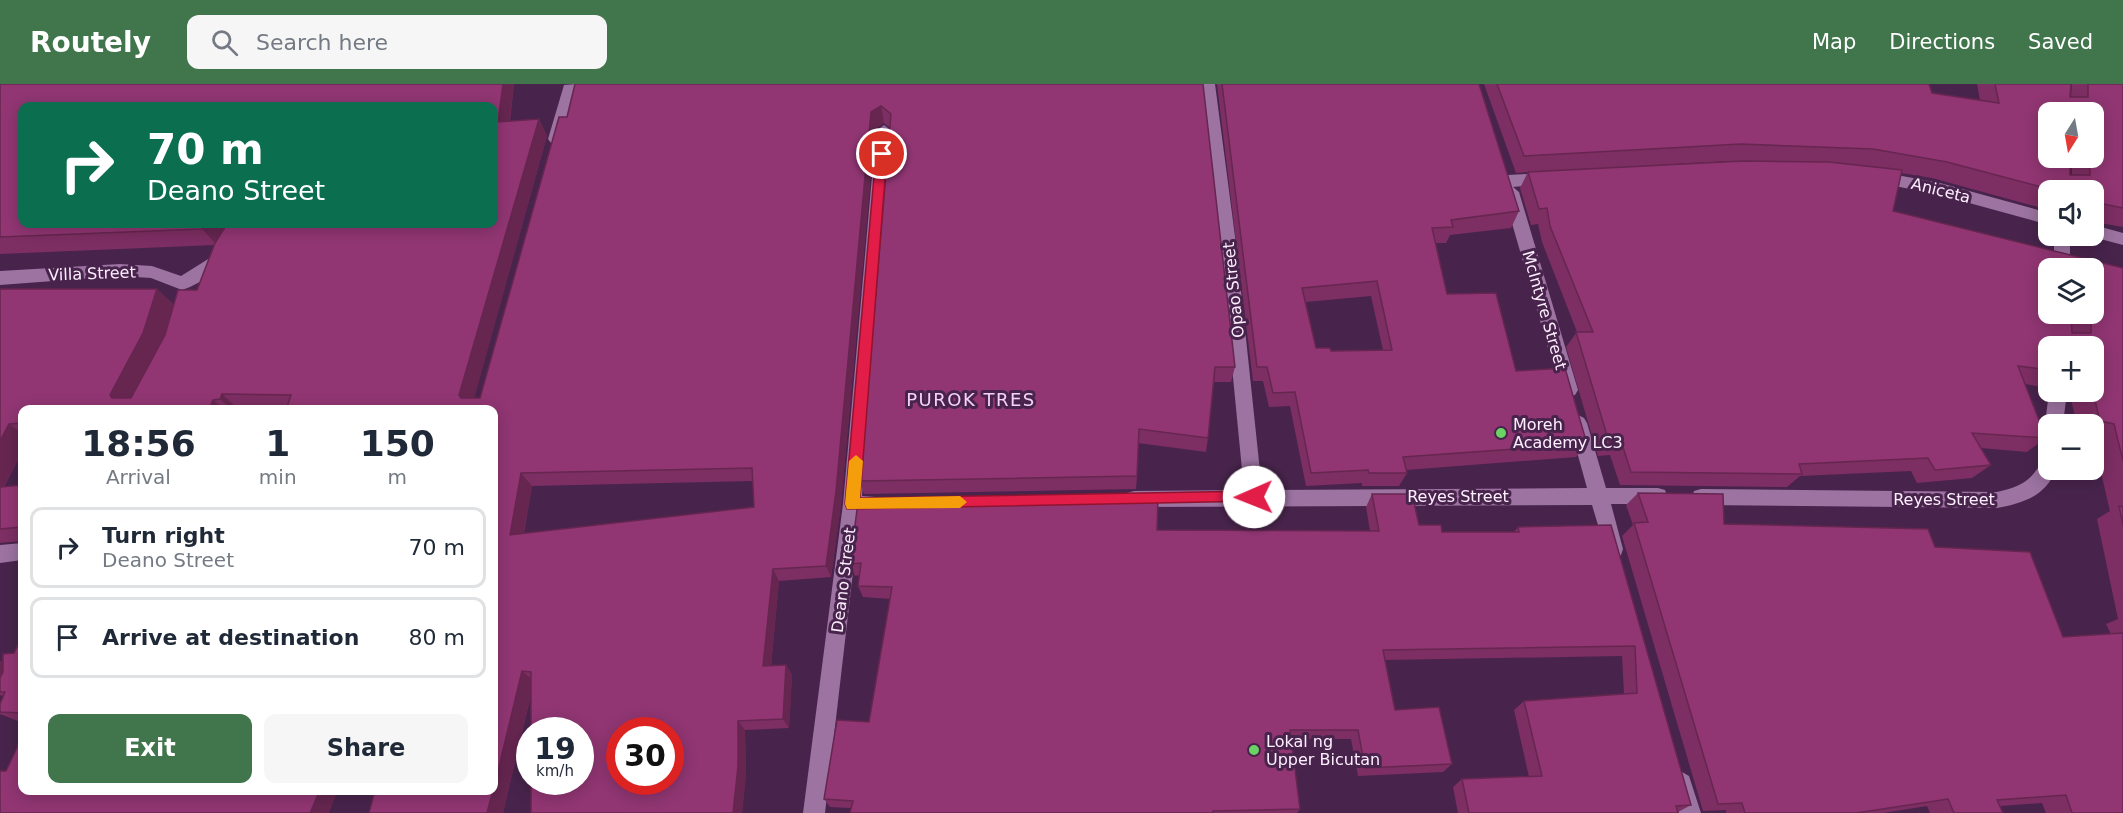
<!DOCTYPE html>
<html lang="en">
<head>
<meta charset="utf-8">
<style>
  :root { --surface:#fff; --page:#f6f6f7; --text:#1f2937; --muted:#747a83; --line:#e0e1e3; --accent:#41754b }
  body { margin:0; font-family:"DejaVu Sans",sans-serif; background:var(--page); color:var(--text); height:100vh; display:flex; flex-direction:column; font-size:22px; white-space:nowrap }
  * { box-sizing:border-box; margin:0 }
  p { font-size:20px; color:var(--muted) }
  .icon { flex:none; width:33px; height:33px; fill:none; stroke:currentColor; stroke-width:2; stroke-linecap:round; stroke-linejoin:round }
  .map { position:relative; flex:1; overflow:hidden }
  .panel { position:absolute; left:18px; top:321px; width:480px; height:390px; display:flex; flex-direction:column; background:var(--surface); border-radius:12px; box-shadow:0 3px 15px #0003 }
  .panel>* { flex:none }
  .banner { position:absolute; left:18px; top:18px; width:480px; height:126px; border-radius:12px; box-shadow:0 3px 15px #0003; background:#0b6e4f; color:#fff; overflow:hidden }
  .needle { width:39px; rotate:191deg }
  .controls { position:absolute; left:2038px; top:18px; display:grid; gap:12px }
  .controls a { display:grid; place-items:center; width:66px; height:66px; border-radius:12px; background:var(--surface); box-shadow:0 3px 15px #0003; font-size:30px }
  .speed { position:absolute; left:516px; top:633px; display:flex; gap:12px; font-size:30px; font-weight:700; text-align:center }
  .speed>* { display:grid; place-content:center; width:78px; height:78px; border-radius:50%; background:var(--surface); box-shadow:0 3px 15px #0003; line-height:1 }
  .speed small { font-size:15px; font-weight:400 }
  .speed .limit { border:9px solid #d22; background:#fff; color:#111 }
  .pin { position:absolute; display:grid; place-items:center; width:51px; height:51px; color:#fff; margin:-26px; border:3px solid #fff; border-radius:50%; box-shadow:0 2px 6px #0007 }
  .me { position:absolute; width:66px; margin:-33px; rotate:269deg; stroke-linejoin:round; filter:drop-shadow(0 0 4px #0008) }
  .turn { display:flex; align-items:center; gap:21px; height:126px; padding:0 30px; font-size:27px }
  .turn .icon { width:78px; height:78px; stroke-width:2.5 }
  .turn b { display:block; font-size:42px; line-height:51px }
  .eta { display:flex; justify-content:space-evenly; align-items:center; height:102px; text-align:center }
  .eta b { font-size:36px; font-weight:800; line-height:42px }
  .button { display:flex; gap:12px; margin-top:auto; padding:12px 30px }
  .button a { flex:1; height:69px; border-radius:12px; background:var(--accent); color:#fff; font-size:24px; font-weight:800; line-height:69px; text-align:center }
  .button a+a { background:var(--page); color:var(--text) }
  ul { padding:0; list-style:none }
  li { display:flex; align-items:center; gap:18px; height:81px; margin:0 12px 9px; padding:0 18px; border:3px solid var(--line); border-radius:12px }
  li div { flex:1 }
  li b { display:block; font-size:22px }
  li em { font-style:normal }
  header { display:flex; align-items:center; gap:36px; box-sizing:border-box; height:84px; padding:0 30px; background:var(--accent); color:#fff }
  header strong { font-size:28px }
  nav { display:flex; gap:33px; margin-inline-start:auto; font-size:21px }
  .search { width:420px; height:54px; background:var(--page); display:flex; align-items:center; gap:15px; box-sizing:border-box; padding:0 21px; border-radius:12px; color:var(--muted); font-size:22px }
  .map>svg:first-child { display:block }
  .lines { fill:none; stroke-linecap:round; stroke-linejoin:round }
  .minor { fill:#9c73a1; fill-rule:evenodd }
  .wall { fill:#7d2e63; fill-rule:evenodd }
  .shaded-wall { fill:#662650 }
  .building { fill:#913673; stroke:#662650; stroke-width:1.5; fill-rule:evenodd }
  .route { fill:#e11d48; stroke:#92132f; stroke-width:1.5 }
  .slow { fill:#f59e0b }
  .poi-dot { fill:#6ad364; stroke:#48244c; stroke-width:2 }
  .labels { text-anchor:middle; stroke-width:6; stroke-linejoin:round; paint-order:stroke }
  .street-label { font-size:16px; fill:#fdefff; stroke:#48244c }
  .poi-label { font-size:16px; fill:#fdefff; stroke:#48244c; text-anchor:start }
  .neighbourhood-label { font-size:18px; letter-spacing:1.5px; fill:#f6d2fa; stroke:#48244c }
</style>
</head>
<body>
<header>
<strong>Routely</strong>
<div class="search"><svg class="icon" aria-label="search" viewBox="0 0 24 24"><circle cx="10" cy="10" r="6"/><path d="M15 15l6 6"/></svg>Search here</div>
<nav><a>Map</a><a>Directions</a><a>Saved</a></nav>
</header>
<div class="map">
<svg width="2123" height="729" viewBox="0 0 2123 729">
  <rect width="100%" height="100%" fill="#48244c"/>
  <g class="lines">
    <path class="minor" d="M578,0L564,55L561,59H551L548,55L564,1Z
      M1201,0H1215L1236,160L1262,406L1587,404L1569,339L1572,334L1578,331L1584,334L1587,339L1606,404H1658L1665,406L1667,412L1665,418L1658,420H1611L1623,465L1621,471L1614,474L1607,471L1592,421L1134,423L1127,421L1125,415L1127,409L1134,407L1244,406L1220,160Z
      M884,41L892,47L862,412L888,414L890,420L888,426L860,428L825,729H803L843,420L876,47Z
      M1875,87L1940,99L2049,129V141L1940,111L1870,97L1867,93Z
      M1548,89L1556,95L1554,99L1513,103L1519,108L1578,306L1575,311L1569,313L1563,311L1560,306L1503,108L1509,103L1502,101L1500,97L1508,91Z
      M233,140H249C235,172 216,194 182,206L151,194L120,192L0,201V187L120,180L152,182L181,192L213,172Z
      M2094,141L2123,149V161L2089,152H2094Z
      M2054,152H2070V184H2054Z
      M2049,308H2067L2063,340H2049V346L2045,340Z
      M2049,373V386H2056C2045,412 2024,419 1997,424L1701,421L1694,419L1692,413L1694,407L1701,405L1997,408C2020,403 2032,397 2043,375Z
      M22,459V476L0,479V461Z
      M1682,688L1689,692L1701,729H1679L1671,699L1675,692Z"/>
  </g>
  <path class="wall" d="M0,0H514L510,37L539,35L547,52L474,314H480L559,33H567L575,0H1203L1235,283L1231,298H1214L1208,354L1206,368L1138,359L1137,392L1136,405L864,410L860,397L890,44L884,39L875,45L841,420L831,493L779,497L771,582L786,581L792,591L789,644L745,646L746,690L742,729H531V698H580V646H531V611L503,729H369L375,706H494V326L238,325V326H22V368L4,403L22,401V457L0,459V205H157L174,221L178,206H197L215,161L0,170ZM22,22H494V140H22ZM753,397L754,423L524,449L532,402ZM620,646H670V698H620Z
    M1217,0H1479L1519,127L1511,144L1450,151L1446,159H1436L1447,210L1516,287L1587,360L1576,373L1406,386L1407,389L1399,402H1362V399L1306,402L1290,322L1269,323L1263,297H1253ZM1371,212L1383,266L1331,267L1316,264L1306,218Z
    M1484,0H1929L1932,9L1980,16L1977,0H2071L2070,13H2071L2072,0H2123V143L2094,138V106H2049V126L1932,94L1901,89L1893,127L2123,184V729H2046L2042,719L2000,722L2003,729H1930L1927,722L1883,729H1726V726L1703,727L1622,452L1633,441L1626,421L1638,409L1724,440L1935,463L2063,553L2111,550L2106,540L2118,535L2097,435L2110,427L2094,359V340H2077L2069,308H2094V262H2049V304L2025,300L2046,354L2027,368L1981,364L1991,381L1972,394L1917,399L1911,387L1800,392L1787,403L1620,401L1610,371L1598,372L1566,263L1577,248L1542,158L1538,140L1531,141L1520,104L1528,88L1516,89ZM2049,28H2094V74H2072V91H2070ZM1729,77H1736L1605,84ZM2049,184H2094V230H2072Z
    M1372,410L1419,441L1442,448H1514L1518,443L1611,441L1691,721L1678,728V729H1458L1453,703L1462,695L1529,693L1514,626L1524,617L1624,610L1622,572L1385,576L1395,626L1452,680L1443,688L1358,692L1351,655H1291L1300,725L1297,729H850L851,724L830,723L824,715L869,638L891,515L863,513L858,502L860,491L855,492L850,480L1157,446L1370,447L1366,423Z
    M22,563V637H18L0,630V620L3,612L0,611V577L3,578Z"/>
  <path class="shaded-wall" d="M503,0H514L507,55L498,38Z
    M881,22L884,39L875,45L841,420L831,493L826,482L871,28Z
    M539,35L547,52L471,326L459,311Z
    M205,140H231L217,161L202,145Z
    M157,205L174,221L160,264L129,325L112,314L110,311Z
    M222,310L238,325V326H232L220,315Z
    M213,316L225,326H209Z
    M9,340L22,349V368L0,409V357Z
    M521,389L532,402L521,463L510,451Z
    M773,485L779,497L770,592L763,582Z
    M0,577L7,580L0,596Z
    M786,581L792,591L789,644L783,635Z
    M522,587L534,597L503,729H487L493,706H494V703Z
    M738,637L745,646L746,690L742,729H733Z
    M320,706H338L329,729H310Z"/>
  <path class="building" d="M0,0H503L498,38L539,35L459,311L461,314H480L559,33H567L575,0H1203L1235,283H1215L1208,354L1139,345L1137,392L860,397L891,30L881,22L871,28L836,407L826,482L773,485L763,582L786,581L783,635L738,637V682L733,729H531V698H580V646H531V588L522,587L494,703V326H286L291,311L222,310L220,315L213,316L209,326H22V339L9,340L0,357V205H157L143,249L110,311L112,314H131L165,251L178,206H197L215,159L227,140H494V22H22V140H205L202,145L0,153ZM752,384L754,423L510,451L521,389ZM620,646H670V698H620Z
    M1222,0H1479L1519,127L1451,136L1453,143L1432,144L1447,210L1496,209L1516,287L1565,284L1587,360L1403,373L1407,389H1369L1368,386L1311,389L1295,308L1273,309L1267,283H1257ZM1377,197L1392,266L1331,267L1330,264H1316L1302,204Z
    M1497,0H1929L1932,9L1999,19L1995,0H2071L2070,13H2088V0H2123V124L2094,118V106H2053L1947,78L1873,65L1741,60L1524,72ZM2049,28H2094V74H2089L2090,91H2070V74H2049Z
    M1743,77L1829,78L1902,86L1893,127L2123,184V377L2114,340L2100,337L2093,308H2094V262H2049V286L2018,282L2046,354L1972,349L1991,381L1935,386L1928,374L1799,380L1802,390L1631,388L1621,357L1609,358L1576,248H1593L1550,142L1547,124L1539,125L1528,88ZM2049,184H2094V230H2091V249H2072L2071,230H2049Z
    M22,401V443L0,445V403Z
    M1638,409L1723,410L1724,440L1928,445L1935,463L2030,468L2063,553L2123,549V729H2072L2066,711L1997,716L2003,729H1954L1948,715L1856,729H1745L1742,719L1718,720L1634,439L1648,438Z
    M1372,410H1412L1419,441H1441L1442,448H1519L1518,443L1611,441L1691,721L1676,722L1678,729H1469L1462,695L1542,692L1524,617L1637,609L1635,562L1383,566L1395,626L1439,623L1452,680L1365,684L1358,646H1290L1300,725L1213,727V729H850L853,717L824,715L837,636L869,638L892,503L858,502L861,479L850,480L858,418L1158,412L1157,446L1379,447Z
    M2119,422L2123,423V441Z
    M18,561L22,563V629L0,628V620L5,608H0V594L3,588V570L14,569Z
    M22,653V706H320L310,729H0V687H6Z
    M375,706H493L487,729H369Z"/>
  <path class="route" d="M882,66L887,70L860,414L1254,407L1259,409V417L847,425L845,420L876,70Z"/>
  <path class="slow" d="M856,371L863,377L860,414L960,412L967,418L960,424L847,425L845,420L849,377Z"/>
  <g class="poi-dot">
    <circle cx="1501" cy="349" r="6"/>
    <circle cx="1254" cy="666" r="6"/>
  </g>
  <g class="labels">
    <g class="street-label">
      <text transform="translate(1941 106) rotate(14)" y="6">Aniceta</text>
      <text transform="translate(92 189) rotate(-2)" y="6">Villa Street</text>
      <text transform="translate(1233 206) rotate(-96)" y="6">Opao Street</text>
      <text transform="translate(1545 226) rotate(74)" y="6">McIntyre Street</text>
      <text x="1458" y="418">Reyes Street</text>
      <text x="1944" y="421">Reyes Street</text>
      <text transform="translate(843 496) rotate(-83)" y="6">Deano Street</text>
    </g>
    <g class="poi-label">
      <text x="1513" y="346">Moreh<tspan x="1513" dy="18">Academy LC3</tspan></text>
      <text x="1266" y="663">Lokal ng<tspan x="1266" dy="18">Upper Bicutan</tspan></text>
    </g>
    <g class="neighbourhood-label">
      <text x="971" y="322">PUROK TRES</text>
    </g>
  </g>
</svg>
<div class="controls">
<a><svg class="needle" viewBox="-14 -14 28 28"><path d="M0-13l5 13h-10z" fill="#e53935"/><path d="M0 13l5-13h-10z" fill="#747a83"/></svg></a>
<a><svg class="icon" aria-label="sound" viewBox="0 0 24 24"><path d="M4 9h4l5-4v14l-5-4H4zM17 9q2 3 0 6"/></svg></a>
<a><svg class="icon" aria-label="layers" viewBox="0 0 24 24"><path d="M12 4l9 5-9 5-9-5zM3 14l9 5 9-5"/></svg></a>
<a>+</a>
<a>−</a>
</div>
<div class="speed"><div>19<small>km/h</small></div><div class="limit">30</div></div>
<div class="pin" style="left:882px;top:70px;background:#d93025"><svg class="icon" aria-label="arrive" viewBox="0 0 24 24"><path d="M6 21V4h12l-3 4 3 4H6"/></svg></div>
<svg class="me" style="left:1254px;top:413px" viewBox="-20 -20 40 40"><circle r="19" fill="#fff"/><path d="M0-13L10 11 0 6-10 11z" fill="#e11d48"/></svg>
<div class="banner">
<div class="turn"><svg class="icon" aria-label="right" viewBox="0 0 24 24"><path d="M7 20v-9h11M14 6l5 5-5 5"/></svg><div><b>70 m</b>Deano Street</div></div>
</div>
<section class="panel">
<div class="eta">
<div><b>18:56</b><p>Arrival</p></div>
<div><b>1</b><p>min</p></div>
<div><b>150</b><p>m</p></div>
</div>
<ul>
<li><svg class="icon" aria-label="right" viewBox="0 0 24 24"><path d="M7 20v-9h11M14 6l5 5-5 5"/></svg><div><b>Turn right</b><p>Deano Street</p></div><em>70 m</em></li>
<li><svg class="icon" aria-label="arrive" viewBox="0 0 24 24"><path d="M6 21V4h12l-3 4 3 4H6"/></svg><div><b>Arrive at destination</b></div><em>80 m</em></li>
</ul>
<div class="button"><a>Exit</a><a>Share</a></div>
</section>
</div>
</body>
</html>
